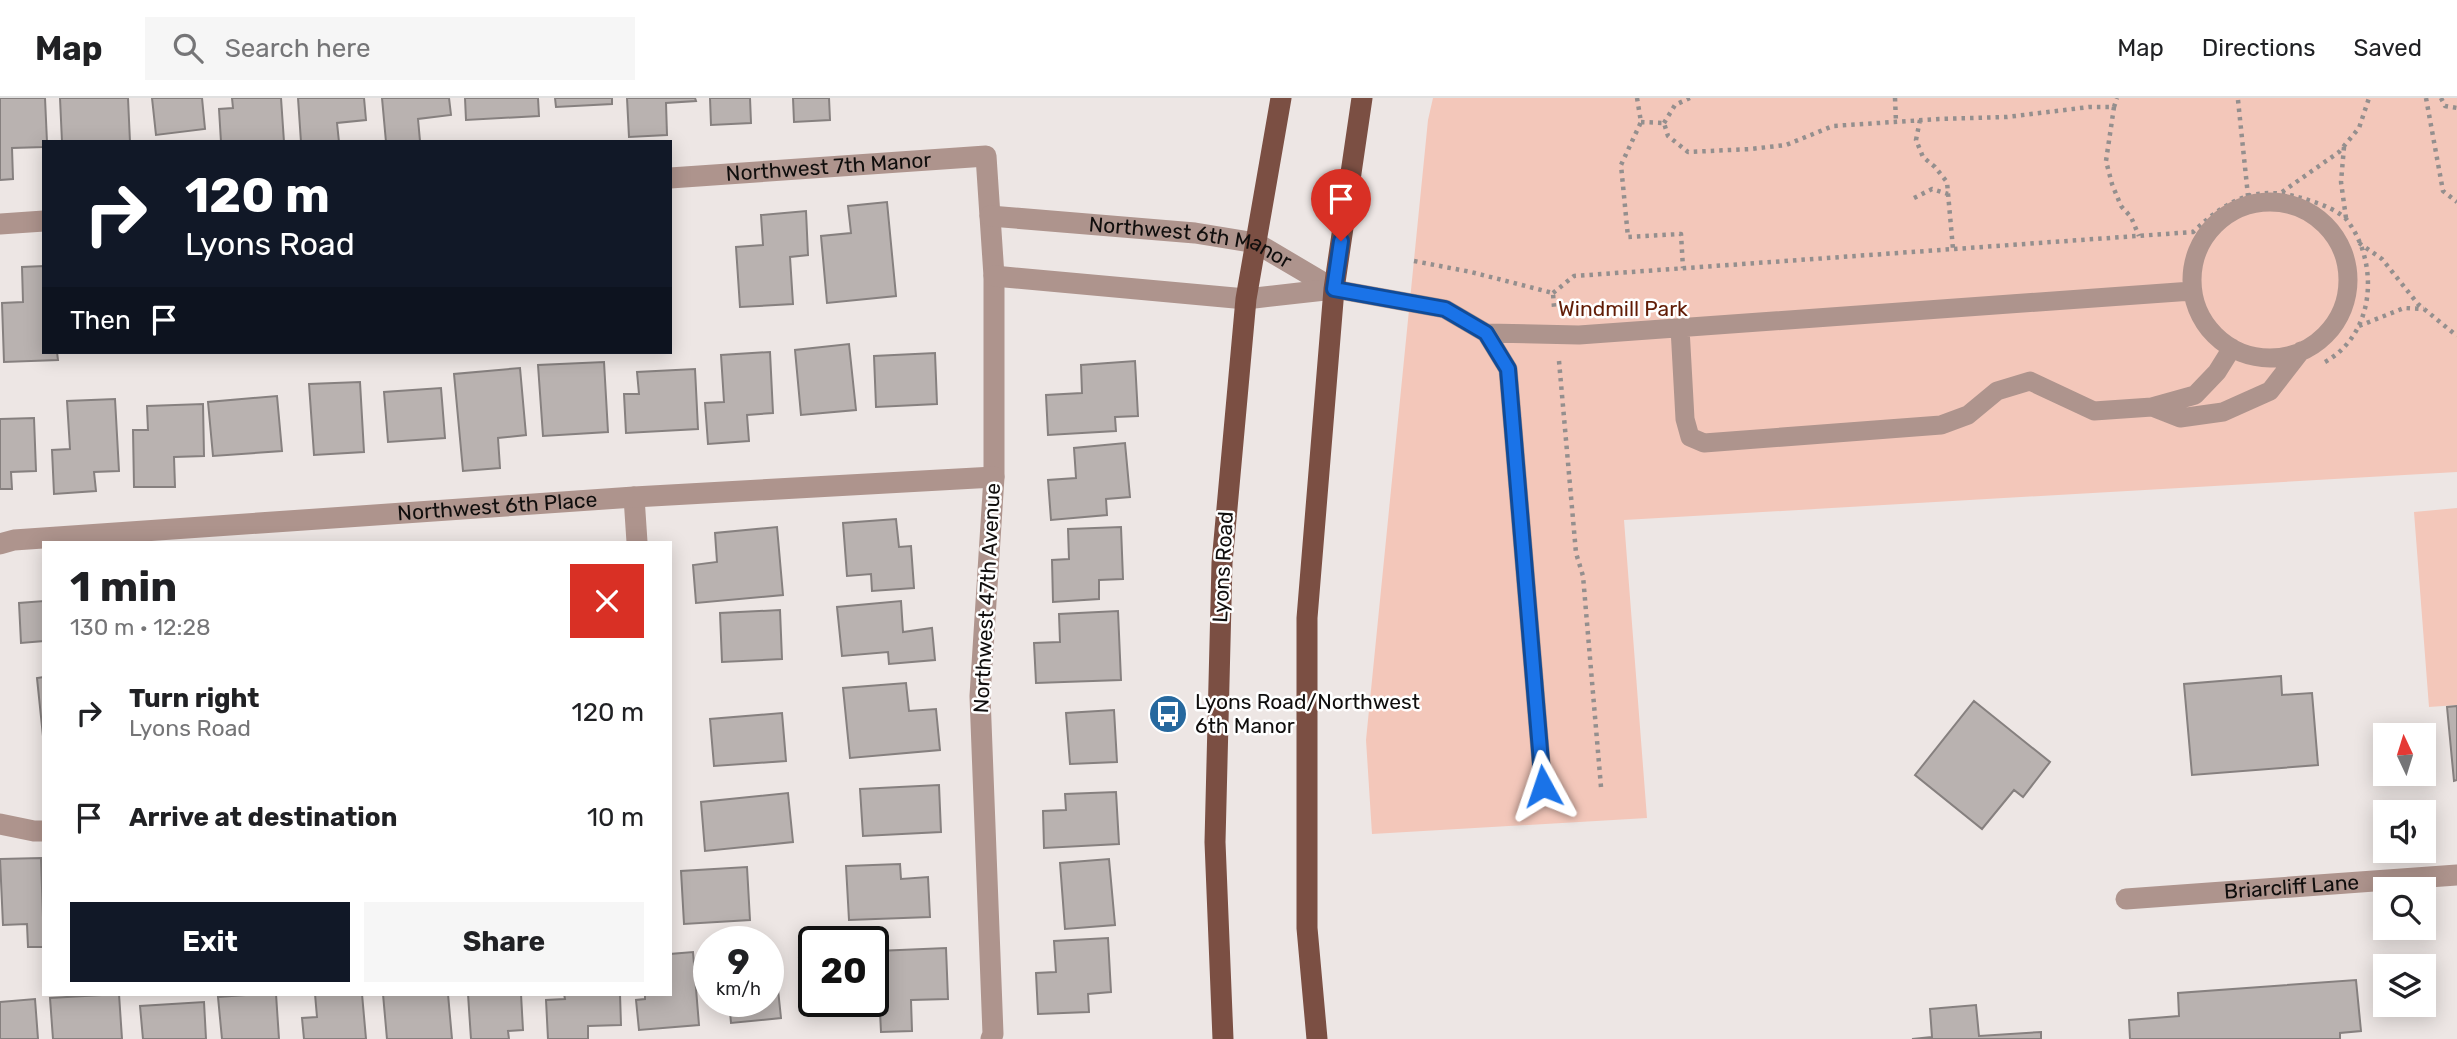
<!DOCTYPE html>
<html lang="en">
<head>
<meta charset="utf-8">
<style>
  :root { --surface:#fff; --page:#f6f6f6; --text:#202124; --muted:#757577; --line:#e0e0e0; --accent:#111827 }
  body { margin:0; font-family:Rubik,sans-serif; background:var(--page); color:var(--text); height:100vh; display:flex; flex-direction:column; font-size:26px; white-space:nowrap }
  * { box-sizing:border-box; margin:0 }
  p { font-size:23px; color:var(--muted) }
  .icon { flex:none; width:38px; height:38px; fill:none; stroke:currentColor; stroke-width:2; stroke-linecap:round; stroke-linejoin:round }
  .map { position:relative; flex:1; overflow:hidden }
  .drawer { position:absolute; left:42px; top:443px; width:630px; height:455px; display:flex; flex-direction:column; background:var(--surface); border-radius:0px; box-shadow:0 4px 18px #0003 }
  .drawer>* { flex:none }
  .guide { position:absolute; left:42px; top:42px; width:630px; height:214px; border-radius:0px; box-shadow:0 4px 18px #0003; background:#111827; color:#fff; overflow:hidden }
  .needle { width:46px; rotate:356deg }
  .fabs { position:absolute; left:2373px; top:625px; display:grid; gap:14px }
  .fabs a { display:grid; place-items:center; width:63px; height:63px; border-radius:0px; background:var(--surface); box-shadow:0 4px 18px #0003; font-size:35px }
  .speed { position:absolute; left:693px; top:828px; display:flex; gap:14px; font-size:35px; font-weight:700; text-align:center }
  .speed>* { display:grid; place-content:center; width:91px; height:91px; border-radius:50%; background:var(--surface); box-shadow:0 4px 18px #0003; line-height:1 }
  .speed small { font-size:18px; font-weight:400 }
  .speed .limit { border:4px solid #111; border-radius:10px; background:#fff; color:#111 }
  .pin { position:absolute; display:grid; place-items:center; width:60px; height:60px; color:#fff; margin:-72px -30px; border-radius:50% 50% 50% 0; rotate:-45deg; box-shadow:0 0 7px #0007 }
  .pin .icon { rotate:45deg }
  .me { position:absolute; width:77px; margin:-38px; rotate:355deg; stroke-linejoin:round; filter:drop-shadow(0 0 5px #0008) }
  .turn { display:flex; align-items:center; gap:24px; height:147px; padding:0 28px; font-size:32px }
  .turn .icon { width:91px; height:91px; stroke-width:2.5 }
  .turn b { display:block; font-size:49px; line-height:60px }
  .then { display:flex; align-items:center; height:66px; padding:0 28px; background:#0003; gap:14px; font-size:26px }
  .round { display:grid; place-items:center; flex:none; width:74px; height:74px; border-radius:0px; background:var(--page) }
  .headline { display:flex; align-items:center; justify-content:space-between; height:119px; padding:0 28px }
  h1 { font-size:42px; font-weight:700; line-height:52px }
  .action { display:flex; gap:14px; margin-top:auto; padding:14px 28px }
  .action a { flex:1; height:80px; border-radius:0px; background:var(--accent); color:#fff; font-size:28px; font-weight:700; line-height:80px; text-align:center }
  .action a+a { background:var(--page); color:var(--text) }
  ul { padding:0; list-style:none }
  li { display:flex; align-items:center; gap:21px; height:105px; padding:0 28px }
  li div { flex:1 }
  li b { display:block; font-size:26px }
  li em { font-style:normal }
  header { display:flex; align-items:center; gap:42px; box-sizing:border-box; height:98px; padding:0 35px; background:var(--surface); border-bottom:2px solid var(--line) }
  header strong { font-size:33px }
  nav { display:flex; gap:38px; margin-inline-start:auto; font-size:24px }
  .search { width:490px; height:63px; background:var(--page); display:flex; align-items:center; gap:18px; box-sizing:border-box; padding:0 24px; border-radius:0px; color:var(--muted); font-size:26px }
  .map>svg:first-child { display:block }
  .green { fill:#f3c7ba }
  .building { fill:#b9b2b0; stroke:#86807f; stroke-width:2 }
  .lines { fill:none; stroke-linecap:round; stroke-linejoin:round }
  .path { stroke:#948f8e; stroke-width:4.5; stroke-dasharray:3.5 5; stroke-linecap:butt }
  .lane { stroke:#ae948d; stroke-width:19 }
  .street { stroke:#ae948d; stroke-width:21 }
  .primary { stroke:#7b4f43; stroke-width:21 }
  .route-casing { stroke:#114b97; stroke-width:18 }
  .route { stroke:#1a73e8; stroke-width:12 }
  .labels { text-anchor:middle; stroke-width:5; stroke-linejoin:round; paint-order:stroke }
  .street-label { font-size:21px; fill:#100e0d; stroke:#fff }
  .park-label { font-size:21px; fill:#611c06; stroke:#fff }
  .poi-label { font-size:21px; fill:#100e0d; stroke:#fff; text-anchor:start }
</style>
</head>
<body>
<header>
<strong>Map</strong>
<div class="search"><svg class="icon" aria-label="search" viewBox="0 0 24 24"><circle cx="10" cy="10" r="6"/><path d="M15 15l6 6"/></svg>Search here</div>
<nav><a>Map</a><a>Directions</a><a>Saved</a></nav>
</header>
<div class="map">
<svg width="2457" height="941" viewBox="0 0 2457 941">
  <rect width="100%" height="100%" fill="#ede6e4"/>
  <path class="green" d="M1433,0H2457V374L1624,422L1647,720L1372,736L1366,642L1428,22Z
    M2457,410V607L2429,609L2414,414Z"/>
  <path class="building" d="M0,0H45L47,44H44V49L12,50L13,81L0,82Z
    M60,0H128L130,44H62Z
    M152,0H202L205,31L156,37Z
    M232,0H281L284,44H221L219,11L233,10Z
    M298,0H364L366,22L337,25L339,44H301Z
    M382,0H449L451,17L418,21L420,43L386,44Z
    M465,0H538L539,18L466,22Z
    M555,0H612V6L556,9Z
    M627,0H695L696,3L666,5L667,37L629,39Z
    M710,0H750L751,25L711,27Z
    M793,0H829L830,22L794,24Z
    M887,104L896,198L827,205L821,138L851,135L848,108Z
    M806,113L808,157L790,159L793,206L740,209L736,149L763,147L761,117Z
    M44,168V254H57L58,262L4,264L2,205L23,204L22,169Z
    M849,246L856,312L801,317L795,252Z
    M770,254L773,315L747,317L749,343L708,346L705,305L724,304L721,257Z
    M935,255L937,306L876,309L874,258Z
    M1135,263L1138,318L1115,319L1116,333L1048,337L1046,297L1082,295L1081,267Z
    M604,264L608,334L543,338L538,267Z
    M520,270L526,337L498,340L500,370L463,373L454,276Z
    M695,271L698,331L626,335L624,296H639L637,274Z
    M360,284L364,354L314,357L309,286Z
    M441,290L445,340L388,344L384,294Z
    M277,298L282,353L213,358L208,304Z
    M115,301L119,373L94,374L96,393L54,396L52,352L70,351L67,303Z
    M203,306L204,358L174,359L175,389H134L133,332H148L147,308Z
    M34,320L36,373L11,374L12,391H0V321Z
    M1125,345L1130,399L1106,401L1107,417L1051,422L1048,382L1076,380L1074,350Z
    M896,421L899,449L911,448L914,490L872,493L871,476L847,478L843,425Z
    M777,429L783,497L696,505L693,467L717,464L715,435Z
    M1121,429L1123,481L1099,482V501L1053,504L1052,462L1069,461L1068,431Z
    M44,503V543L21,545L19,505Z
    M901,503L903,534L932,530L935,562L889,566L888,554L842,558L837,509Z
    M780,512L782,561L722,564L720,515Z
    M1118,513L1121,582L1036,585L1034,545L1060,544L1059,516Z
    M2281,578L2282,597L2312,595L2318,667L2192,677L2184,586Z
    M44,579V648L37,580Z
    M906,585L909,613L936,611L940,652L850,660L843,590Z
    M1974,603L2050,664L2023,699L2014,692L1982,731L1915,677Z
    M2457,608V682L2454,683L2447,609Z
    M1114,612L1117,664L1070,666L1066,615Z
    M782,615L786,663L714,668L710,621Z
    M939,687L941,734L863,738L860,691Z
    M1116,694L1119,746L1044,750L1043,713L1066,712L1065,696Z
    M788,695L793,744L705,753L701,704Z
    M41,760L44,849H28L27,826L3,827L0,761Z
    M1109,761L1115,827L1065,831L1060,765Z
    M900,766L901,781L928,779L930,819L849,822L846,768Z
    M747,769L750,822L684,826L681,773Z
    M1108,840L1111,894L1088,896L1089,914L1038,916L1036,875L1056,874L1054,843Z
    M946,850L948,901L911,902L912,933L881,934L877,853Z
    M768,853H774L781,920L731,925L729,903H768Z
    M693,854L699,927L639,932L636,902L645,901V896H670V856Z
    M814,858V903L867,905L804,911L799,860Z
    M2356,882L2361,933L2340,935V941H2130L2129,922L2179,918L2178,895Z
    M119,896L122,941H53L50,900Z
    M260,896H276L279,941H222L218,899Z
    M315,896H362L366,941H304L302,920L317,919Z
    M383,896H448L452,941H387Z
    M468,896H521L523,932L508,933L509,941H471Z
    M564,896H620L621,927L588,928V941H548L546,902L565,901Z
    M35,901L38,941H0V904Z
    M204,904L206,941H143L140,908Z
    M1976,907L1979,938L2041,934V941H1912L1932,939L1930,911Z"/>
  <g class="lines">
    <path class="path" d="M1637,0L1641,24L1621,67L1628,139L1681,136L1683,170
      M1895,0L1896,24
      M2426,0L2443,93L2457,104
      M2441,0L2445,8L2457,10
      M2238,2L2248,98
      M2114,9L2117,0
      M1920,22L1916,42L1923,59L1935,69L1947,84L1953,151
      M1641,24L1664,25L1668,38L1688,54L1751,51L1786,47L1833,28L1939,21L2007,19L2089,9H2114L2106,63L2112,86L2121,108L2131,119L2139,138
      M1664,25L1675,7L1690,0
      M2344,49L2341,84L2346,120
      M2282,94L2339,54L2359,30L2369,0
      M1914,100L1932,91L1948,96
      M2359,145L2382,161L2418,206L2457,238
      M1414,163L1471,174L1553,195L1554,209
      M1553,195L1574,178L2193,134C2232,97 2261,85 2314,104C2324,107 2340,114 2347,122C2380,166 2375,236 2325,264
      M2359,228L2404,210L2424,211
      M1559,263L1576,455L1583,478L1601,689"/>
    <path class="lane" d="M2192 182a78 78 0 1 1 156 0a78 78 0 1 1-156 0Z
      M1334,191L1445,211L1486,235L1579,237L2192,193
      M1680,230L1685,321L1690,339L1704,345L1941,327L1968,317L1997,293L2030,283L2094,313L2152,309L2195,297L2217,274L2232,250
      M1486,235L1508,271L1543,688
      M2152,309L2180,320L2223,314L2270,293L2301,253"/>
    <g class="street">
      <path id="s1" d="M670,80L986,58L994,178V379L980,598L993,936L991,941"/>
      <path id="s2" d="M990,118L1195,135L1256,145L1334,191"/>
      <path d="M0,126L44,123"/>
      <path d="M994,178L1246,201L1334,191"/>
      <path d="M634,399L637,444"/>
      <path id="s3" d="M0,446L14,442L634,399L994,379"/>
      <path d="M0,726L34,733H44"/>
      <path id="s4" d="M2126,801L2457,777"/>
    </g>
    <path class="primary" d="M1223,941L1215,744L1222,465L1246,201L1281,0
      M1317,941L1307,830V520L1334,191L1362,0"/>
  </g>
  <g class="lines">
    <defs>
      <path id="route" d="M1341,143L1334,191L1445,211L1486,235L1508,271L1543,688"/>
    </defs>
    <use href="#route" class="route-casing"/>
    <use href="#route" class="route"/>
  </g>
  <defs>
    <symbol id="bus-disc" viewBox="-11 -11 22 22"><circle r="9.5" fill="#26689e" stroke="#fff"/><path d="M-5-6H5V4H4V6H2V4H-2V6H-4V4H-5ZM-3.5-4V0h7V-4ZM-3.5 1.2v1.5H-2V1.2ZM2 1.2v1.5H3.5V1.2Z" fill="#fff"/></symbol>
  </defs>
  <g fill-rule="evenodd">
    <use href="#bus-disc" x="1146" y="594" width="44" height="44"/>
  </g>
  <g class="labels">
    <g class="street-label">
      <text dy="7" stroke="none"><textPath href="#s1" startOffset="159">Northwest 7th Manor</textPath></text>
      <text dy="7" stroke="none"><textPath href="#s2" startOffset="203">Northwest 6th Manor</textPath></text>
      <text dy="7" stroke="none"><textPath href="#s3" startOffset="499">Northwest 6th Place</textPath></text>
      <text transform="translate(1223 469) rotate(-87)" y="7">Lyons Road</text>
      <text transform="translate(987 500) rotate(-87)" y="7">Northwest 47th Avenue</text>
      <text dy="7" stroke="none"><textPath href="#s4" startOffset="166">Briarcliff Lane</textPath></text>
    </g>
    <g class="park-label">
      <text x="1623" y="218">Windmill Park</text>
    </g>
    <g class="poi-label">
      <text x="1195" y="611">Lyons Road/Northwest<tspan x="1195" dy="24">6th Manor</tspan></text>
    </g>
  </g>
</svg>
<div class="fabs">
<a><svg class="needle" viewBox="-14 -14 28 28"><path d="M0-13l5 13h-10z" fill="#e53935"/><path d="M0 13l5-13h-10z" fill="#757577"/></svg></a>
<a><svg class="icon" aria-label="sound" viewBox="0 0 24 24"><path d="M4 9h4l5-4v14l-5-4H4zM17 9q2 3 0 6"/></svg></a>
<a><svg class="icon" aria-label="search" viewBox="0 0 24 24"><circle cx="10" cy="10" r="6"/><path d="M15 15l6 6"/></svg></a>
<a><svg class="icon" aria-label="layers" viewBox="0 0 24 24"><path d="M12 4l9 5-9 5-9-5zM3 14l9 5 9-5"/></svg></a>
</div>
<div class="speed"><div>9<small>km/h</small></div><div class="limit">20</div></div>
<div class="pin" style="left:1341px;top:143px;background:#d93025"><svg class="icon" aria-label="arrive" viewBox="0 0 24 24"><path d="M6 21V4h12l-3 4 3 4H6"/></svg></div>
<svg class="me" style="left:1543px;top:688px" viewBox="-20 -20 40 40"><path d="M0-17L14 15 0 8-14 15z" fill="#1a73e8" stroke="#fff" stroke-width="4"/></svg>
<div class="guide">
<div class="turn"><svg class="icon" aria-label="right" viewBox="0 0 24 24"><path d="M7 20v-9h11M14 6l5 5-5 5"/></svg><div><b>120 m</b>Lyons Road</div></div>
<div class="then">Then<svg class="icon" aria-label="arrive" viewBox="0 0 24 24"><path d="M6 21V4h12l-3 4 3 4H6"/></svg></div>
</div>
<section class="drawer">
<div class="headline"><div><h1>1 min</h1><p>130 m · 12:28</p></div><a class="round" style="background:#d93025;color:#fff"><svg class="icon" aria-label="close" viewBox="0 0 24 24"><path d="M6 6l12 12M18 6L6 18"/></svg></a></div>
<ul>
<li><svg class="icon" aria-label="right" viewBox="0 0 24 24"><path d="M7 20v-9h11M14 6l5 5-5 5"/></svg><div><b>Turn right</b><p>Lyons Road</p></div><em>120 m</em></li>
<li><svg class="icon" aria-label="arrive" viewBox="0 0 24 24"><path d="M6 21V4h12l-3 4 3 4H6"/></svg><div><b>Arrive at destination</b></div><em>10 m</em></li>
</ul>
<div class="action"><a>Exit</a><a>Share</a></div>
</section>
</div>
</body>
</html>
